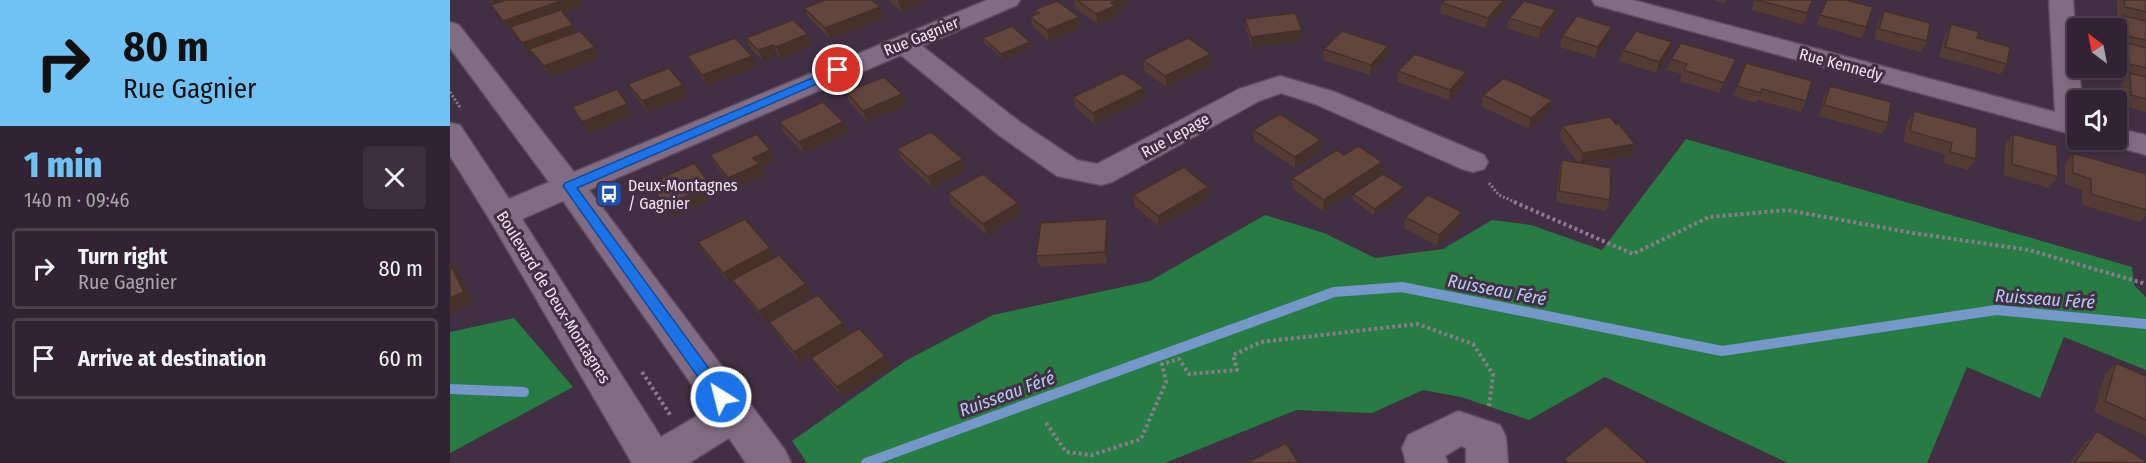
<!DOCTYPE html>
<html lang="en">
<head>
<meta charset="utf-8">
<style>
  :root { --surface:#322332; --page:#3d2f3e; --text:#f1f3f6; --muted:#a8a4ac; --line:#4d404d; --accent:#70c2f4 }
  body { margin:0; font-family:"Fira Sans Condensed",sans-serif; background:var(--page); color:var(--text); height:100vh; display:flex; flex-direction:column; font-size:22px; white-space:nowrap }
  * { box-sizing:border-box; margin:0 }
  p { font-size:20px; color:var(--muted) }
  .icon { flex:none; width:33px; height:33px; fill:none; stroke:currentColor; stroke-width:2; stroke-linecap:round; stroke-linejoin:round }
  .map { position:relative; flex:1; overflow:hidden }
  .details { display:flex; flex-direction:column; background:var(--surface); width:450px }
  .details>* { flex:none }
  .top-card { background:#70c2f4; color:#111; overflow:hidden }
  .needle { width:39px; rotate:328deg }
  .tools { position:absolute; left:1617px; top:18px; display:grid; gap:12px }
  .tools a { display:grid; place-items:center; width:60px; height:60px; border-radius:6px; background:var(--surface); box-shadow:0 3px 9px #0003,0 0 0 2px var(--line); font-size:30px }
  .pin { position:absolute; display:grid; place-items:center; width:51px; height:51px; color:#fff; margin:-26px; border:3px solid #fff; border-radius:50%; box-shadow:0 2px 6px #0007 }
  .me { position:absolute; width:66px; margin:-33px; rotate:324deg; stroke-linejoin:round; filter:drop-shadow(0 0 4px #0008) }
  .turn { display:flex; align-items:center; gap:21px; height:126px; padding:0 24px; font-size:27px }
  .turn .icon { width:78px; height:78px; stroke-width:2.5 }
  .turn b { display:block; font-size:42px; line-height:51px }
  .round { display:grid; place-items:center; flex:none; width:63px; height:63px; border-radius:6px; background:var(--page) }
  .overview { display:flex; align-items:center; justify-content:space-between; height:102px; padding:0 24px }
  h1 { font-size:36px; font-weight:800; line-height:45px; color:var(--accent) }
  ul { padding:0; list-style:none }
  li { display:flex; align-items:center; gap:18px; height:81px; margin:0 12px 9px; padding:0 12px; border:3px solid var(--line); border-radius:6px }
  li div { flex:1 }
  li b { display:block; font-size:22px }
  li em { font-style:normal }
  main { display:flex; flex:1; min-height:0 }
  .map>svg:first-child { display:block }
  .forest { fill:#277c43 }
  .lines { fill:none; stroke-linecap:round; stroke-linejoin:round }
  .stream { stroke:#7697ca; stroke-width:10 }
  .minor-casing { stroke:#5d4c5e; stroke-width:3 }
  .path-far1 { stroke:#8b7b8c; stroke-width:3; stroke-dasharray:2 2; stroke-linecap:butt }
  .path { stroke:#8b7b8c; stroke-width:4; stroke-dasharray:3 3; stroke-linecap:butt }
  .minor { fill:#826c83; fill-rule:evenodd }
  .wall { fill:#543b34 }
  .shaded-wall { fill:#45302a }
  .building { fill:#62453c; stroke:#45302a; stroke-width:1.5 }
  .route { fill:#1a73e8; stroke:#114b97; stroke-width:1.5 }
  .labels { text-anchor:middle; stroke-width:6; stroke-linejoin:round; paint-order:stroke }
  .street-label { font-size:16px; fill:#f2e6f3; stroke:#422f43 }
  .poi-label { font-size:16px; fill:#f2e6f3; stroke:#422f43; text-anchor:start }
  .water-label { font-size:18px; font-style:italic; fill:#b2cdf2; stroke:#422f43 }
</style>
</head>
<body>
<main>
<section class="details">
<div class="top-card">
<div class="turn"><svg class="icon" aria-label="right" viewBox="0 0 24 24"><path d="M7 20v-9h11M14 6l5 5-5 5"/></svg><div><b>80 m</b>Rue Gagnier</div></div>
</div>
<div class="overview"><div><h1>1 min</h1><p>140 m · 09:46</p></div><a class="round"><svg class="icon" aria-label="close" viewBox="0 0 24 24"><path d="M6 6l12 12M18 6L6 18"/></svg></a></div>
<ul>
<li><svg class="icon" aria-label="right" viewBox="0 0 24 24"><path d="M7 20v-9h11M14 6l5 5-5 5"/></svg><div><b>Turn right</b><p>Rue Gagnier</p></div><em>80 m</em></li>
<li><svg class="icon" aria-label="arrive" viewBox="0 0 24 24"><path d="M6 21V4h12l-3 4 3 4H6"/></svg><div><b>Arrive at destination</b></div><em>60 m</em></li>
</ul>
</section>
<div class="map">
<svg width="1696" height="463" viewBox="0 0 1696 463">
  <rect width="100%" height="100%" fill="#422f43"/>
  <path class="forest" d="M1236,139L1682,267L1684,285L1696,297V370L1614,337L1590,398L1517,367L1477,463H1338L1155,377L1079,420L1011,397L973,390L922,413L846,410L715,463H357L342,441L457,360L543,315L700,281L815,215L874,233L925,258L993,249L1042,220L1081,225L1152,250Z
    M64,318L123,387L0,453V332Z"/>
  <g class="lines">
    <path class="stream" d="M0,389L74,392
      M416,463L884,292L952,287L1272,351L1546,310L1696,324"/>
    <defs>
      <path id="minor" d="M537,0H570L567,5L472,46L570,122L627,160L647,164L789,89L830,76L885,92L1034,155L1038,162L1034,169L1023,172L1012,169L865,104L831,93L809,101L662,182L651,185L607,176L550,136L451,55L139,190L335,450L341,463H296L279,438L239,463H182L40,220L0,156V123L10,125L59,199L99,182L0,48V22L9,25L124,172ZM113,201L259,409L211,437L72,219Z
        M1142,0H1183L1605,112L1599,0H1623L1628,68H1629L1632,100H1628V136L1145,5Z
        M1666,128L1696,135V155L1656,144L1653,140H1666Z
        M1008,411L1050,425L1056,437L1058,463H1016V448L1011,446L995,456L998,463H956L952,448L958,435Z"/>
    </defs>
    <use href="#minor" class="minor-casing"/>
    <path class="path-far1" d="M0,92L11,109
      M1039,183L1049,195L1067,203"/>
    <path class="path" d="M1064,202L1183,254L1259,217L1337,210L1463,233L1579,250L1696,284
      M192,372L221,416
      M596,423L616,452L642,455L691,439L716,382L712,364L729,359L739,374L787,370L783,355L811,342L967,324L1023,344L1043,374L1039,406"/>
    <use href="#minor" class="minor"/>
  </g>
  <path class="wall" d="M41,0H130L134,5L113,13L127,32L145,47L151,57L101,77L82,53L79,54L62,30L60,31L41,5L44,4Z
    M438,0H477L452,12Z
    M624,0H675L676,7L666,12L667,16L648,24L625,8Z
    M995,0H1057L1056,6L1036,28L990,13L992,3Z
    M1264,0H1277L1275,3Z
    M1305,0H1363L1353,24L1301,10Z
    M1377,0L1416,27L1411,38L1366,25Z
    M1667,0H1696V112L1673,106L1671,84L1677,76L1670,75V54L1674,48L1669,46L1667,27L1672,19L1667,18Z
    M354,8L434,18L380,39L359,18Z
    M584,10L631,27L599,41L583,27L580,17L585,15Z
    M1106,10L1103,21L1089,39L1057,28L1059,18Z
    M1434,11L1477,41L1471,52L1424,39L1429,22Z
    M795,19L852,40L802,47L796,30Z
    M1501,24L1557,64L1551,74L1489,57L1495,35Z
    M1112,36L1159,37L1145,58L1110,47Z
    M296,38L363,45L331,58L328,55L313,61L301,49Z
    M533,38L581,47L553,59L535,44Z
    M938,46L937,56L920,75L873,60L874,49Z
    M1173,50L1219,53L1206,73L1169,61Z
    M237,56H302L307,66L258,85L243,67Z
    M1221,59L1281,70L1269,93L1230,81L1232,74L1217,70Z
    M693,60L762,64L717,87L694,71Z
    M1296,63L1356,101L1351,112L1308,100L1306,103L1283,96Z
    M948,71L1016,72L1014,83L999,100L947,82Z
    M178,84L233,85L239,96L198,112L184,95Z
    M1380,86L1438,123L1432,134L1369,116L1374,96Z
    M694,88L695,99L645,124L626,108L623,97Z
    M396,92L452,94L456,105L418,122L400,103Z
    M1033,95L1099,111L1079,129L1031,106Z
    M1464,111L1526,159L1518,170L1493,163L1495,154L1453,142L1457,122Z
    M329,122H393L398,132L354,153L334,133Z
    M1166,124L1185,144L1182,155L1135,164L1160,200L1156,211L1106,202L1109,171L1112,160L1128,163L1109,137L1112,126Z
    M803,130L871,140V151L845,168L804,141Z
    M1563,134L1608,177L1599,188L1554,175L1555,145Z
    M447,149L513,159L516,170L483,188L452,160Z
    M1623,153L1696,174V215L1690,222L1632,205V190L1615,184V164Z
    M260,155L326,161L311,168L315,175L284,189L266,166Z
    M894,155L932,162L931,173L873,211L843,189L842,178Z
    M199,184L268,196L223,217Z
    M758,187L759,198L709,227L685,206L683,195Z
    M498,193L571,214L537,235L502,205Z
    M954,193L924,215L903,200V194Z
    M1012,212L1010,223L987,246L954,228L955,217Z
    M657,219L659,230L657,263L590,267L586,256Z
    M248,242L320,248L325,257L356,284L363,295L316,322L290,291L284,282L280,284L256,254Z
    M319,322L399,334L350,363L326,333Z
    M435,356L441,367L393,398L368,368L361,358Z
    M1666,363L1696,376V436L1644,412L1655,374Z
    M1647,431L1696,463H1620L1636,442Z"/>
  <path class="shaded-wall" d="M42,0H78L49,10Z
    M113,0H130L134,5L60,31L53,21Z
    M451,0H477L452,12L448,1Z
    M668,0H675L676,7L666,12L667,16L648,24L646,14L661,3Z
    M1054,0H1057L1056,6L1036,28L1038,18Z
    M430,7L434,18L380,39L375,28Z
    M1106,10L1103,21L1089,39L1091,28Z
    M629,17L631,27L599,41L597,30Z
    M123,25L130,36L79,54L72,43Z
    M1162,27L1159,37L1145,58L1148,47Z
    M852,30V40L802,47L801,37Z
    M358,34L363,45L331,58L326,47Z
    M580,42L581,47L553,59L551,54Z
    M1222,42L1219,53L1206,73L1209,62Z
    M323,45L328,55L313,61L308,50Z
    M938,46L937,56L920,75L921,65Z
    M145,47L151,57L101,77L94,66Z
    M761,54L762,64L717,87L715,76Z
    M302,56L307,66L258,85L252,75Z
    M1016,72L1014,83L999,100L1000,90Z
    M233,85L239,96L198,112L192,101Z
    M694,88L695,99L645,124L643,113Z
    M452,94L456,105L418,122L413,111Z
    M1102,100L1099,111L1079,129L1081,118Z
    M177,104L184,115L139,133L132,122Z
    M393,122L398,132L354,153L349,142Z
    M871,140V151L845,168V157Z
    M1185,144L1182,155L1130,164L1133,153Z
    M320,150L326,161L311,168L315,175L284,189L278,178L303,158Z
    M513,159L516,170L483,188L478,177Z
    M932,162L931,173L873,211L874,200Z
    M261,185L268,196L223,217L216,206Z
    M758,187L759,198L709,227L708,216Z
    M954,187V193L924,215L925,209Z
    M568,203L571,214L537,235L533,224Z
    M1012,212L1010,223L987,246L989,235Z
    M657,219L659,230L657,263L655,252Z
    M320,248L326,259L280,284L273,273Z
    M0,256L24,303L0,314Z
    M356,284L363,295L316,322L309,311Z
    M393,323L399,334L350,363L344,352Z
    M435,356L441,367L393,398L387,387Z"/>
  <path class="building" d="M56,0H113L53,21L41,5Z
    M375,0H422L430,7L375,28L354,8Z
    M627,0H668L661,3L665,6L646,14Z
    M995,0H1054L1038,18L992,3Z
    M1306,0H1363L1357,13Z
    M1377,0H1396L1423,7L1416,27L1370,15Z
    M1674,0H1696V12L1675,7Z
    M607,1L629,17L597,30L580,17L589,13L584,10Z
    M1074,1L1106,10L1091,28L1059,18Z
    M111,10L123,25L72,43L60,27Z
    M1434,11L1480,23L1477,41L1429,29Z
    M845,13L852,30L801,37L795,19Z
    M1127,16L1162,27L1148,47L1112,36Z
    M1674,16L1696,21V40L1677,36Z
    M343,20L358,34L326,47L323,45L308,50L296,38Z
    M1501,24L1529,32L1527,38L1560,47L1557,64L1495,47Z
    M562,26L580,42L551,54L533,38Z
    M130,31L145,47L94,66L79,49Z
    M892,31L938,46L921,65L874,49Z
    M1186,31L1222,42L1209,62L1173,50Z
    M285,38L302,56L252,75L237,56Z
    M738,38L761,54L715,76L693,60Z
    M1231,43L1286,59L1274,83L1234,70L1237,64L1221,59Z
    M1678,43L1696,48V68L1679,64Z
    M965,54L1016,72L1000,90L948,71Z
    M1296,63L1362,81L1356,101L1312,89L1311,93L1287,86Z
    M219,68L233,85L192,101L178,84Z
    M673,73L694,88L643,113L623,97Z
    M1680,73L1696,77V99L1681,95Z
    M434,77L452,94L413,111L396,92Z
    M1054,78L1102,100L1081,118L1033,95Z
    M1380,86L1441,102L1438,123L1374,105Z
    M167,89L177,104L132,122L122,107Z
    M373,102L393,122L349,142L329,122Z
    M1464,111L1527,128L1526,159L1500,152L1502,143L1460,131Z
    M830,114L871,140L845,157L803,130Z
    M1160,117L1166,124H1169L1185,144L1133,153L1112,126Z
    M481,132L513,159L478,177L447,149Z
    M307,134L320,150L303,158L309,164L278,178L260,155Z
    M1563,134L1607,146L1608,177L1562,164Z
    M908,146L932,162L874,200L842,178L887,150L894,155Z
    M1623,153L1696,174V210L1641,194V179L1623,173Z
    M1112,160L1161,168L1160,200L1109,191Z
    M244,163L261,185L216,206L199,184Z
    M734,167L758,187L708,216L683,195Z
    M533,174L568,203L533,224L498,193Z
    M933,174L954,187L925,209L903,194Z
    M978,195L1012,212L989,235L955,217Z
    M295,219L320,248L273,273L248,242Z
    M657,219L655,252L586,256L591,223Z
    M329,255L356,284L309,311L282,280Z
    M0,264L14,292L0,298Z
    M368,295L393,323L344,352L319,322Z
    M409,328L435,356L387,387L361,358Z
    M1666,363L1696,376V420L1655,401Z
    M1156,426L1198,463H1118L1114,459Z
    M1647,431L1696,461V463L1625,462Z
    M836,443L849,463H796Z"/>
  <path class="route" d="M388,67L394,70L392,73L127,188L276,392L279,397L276,401L271,403L265,401L113,186L115,183Z"/>
  <defs>
    <symbol id="bus-square" viewBox="-11 -11 22 22"><rect x="-9" y="-9" width="18" height="18" rx="4" fill="#1a4fb4" stroke="#422f43"/><path d="M-5-6H5V4H4V6H2V4H-2V6H-4V4H-5ZM-3.5-4V0h7V-4ZM-3.5 1.2v1.5H-2V1.2ZM2 1.2v1.5H3.5V1.2Z" fill="#fff"/></symbol>
  </defs>
  <g fill-rule="evenodd">
    <use href="#bus-square" x="144" y="179" width="30" height="30"/>
  </g>
  <g class="labels">
    <g class="street-label">
      <text transform="translate(471 36) rotate(-22)" y="6">Rue Gagnier</text>
      <text transform="translate(1391 64) rotate(15)" y="6">Rue Kennedy</text>
      <text transform="translate(725 135) rotate(-29)" y="6">Rue Lepage</text>
      <text transform="translate(104 297) rotate(58)" y="6">Boulevard de Deux-Montagnes</text>
    </g>
    <g class="poi-label">
      <text x="178" y="191">Deux-Montagnes<tspan x="178" dy="18">/ Gagnier</tspan></text>
    </g>
    <g class="water-label">
      <text transform="translate(1047 290) rotate(11)" y="6">Ruisseau Féré</text>
      <text transform="translate(1595 299) rotate(4)" y="6">Ruisseau Féré</text>
      <text transform="translate(557 394) rotate(-20)" y="6">Ruisseau Féré</text>
    </g>
  </g>
</svg>
<div class="tools">
<a><svg class="needle" viewBox="-14 -14 28 28"><path d="M0-13l5 13h-10z" fill="#e53935"/><path d="M0 13l5-13h-10z" fill="#a8a4ac"/></svg></a>
<a><svg class="icon" aria-label="sound" viewBox="0 0 24 24"><path d="M4 9h4l5-4v14l-5-4H4zM17 9q2 3 0 6"/></svg></a>
</div>
<div class="pin" style="left:388px;top:70px;background:#d93025"><svg class="icon" aria-label="arrive" viewBox="0 0 24 24"><path d="M6 21V4h12l-3 4 3 4H6"/></svg></div>
<svg class="me" style="left:271px;top:397px" viewBox="-20 -20 40 40"><circle r="17" fill="#1a73e8" stroke="#fff" stroke-width="3"/><path d="M0-11L8 9 0 5-8 9z" fill="#fff"/></svg>
</div>
</main>
</body>
</html>
